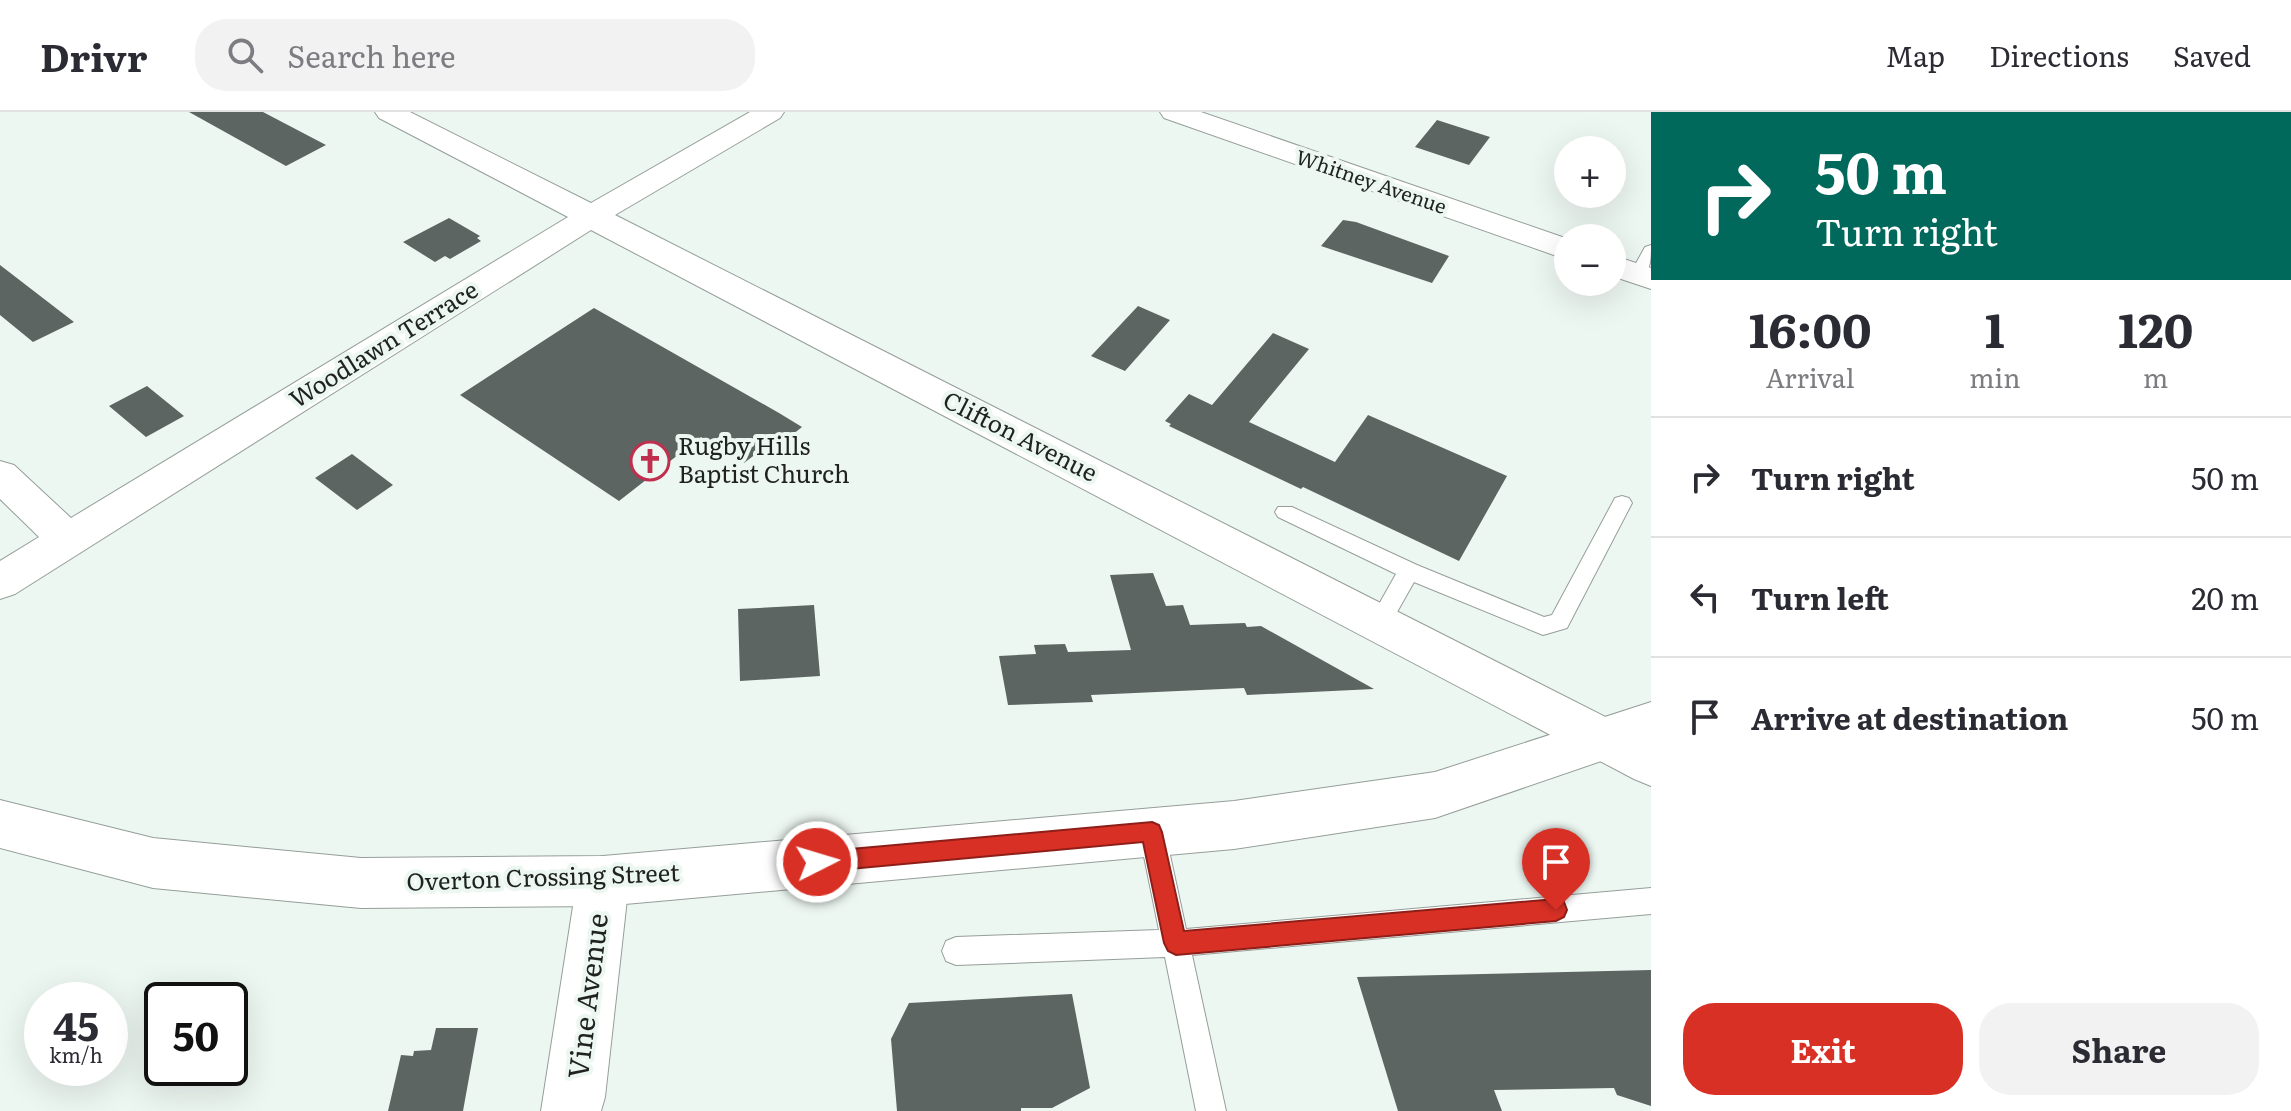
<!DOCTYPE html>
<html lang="en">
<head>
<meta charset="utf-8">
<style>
  :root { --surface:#fff; --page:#f2f2f3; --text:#2b2b33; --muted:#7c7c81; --line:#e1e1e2; --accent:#d93025 }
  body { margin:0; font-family:Literata,serif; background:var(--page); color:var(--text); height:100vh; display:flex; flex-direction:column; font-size:30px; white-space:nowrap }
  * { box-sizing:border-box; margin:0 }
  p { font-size:26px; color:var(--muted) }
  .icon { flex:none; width:44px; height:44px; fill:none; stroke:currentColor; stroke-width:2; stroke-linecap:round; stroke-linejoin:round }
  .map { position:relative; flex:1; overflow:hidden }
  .drawer { display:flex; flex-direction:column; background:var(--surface); width:640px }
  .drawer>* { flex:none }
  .hud { background:#00695c; color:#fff; overflow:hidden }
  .tools { position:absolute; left:1554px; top:24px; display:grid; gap:16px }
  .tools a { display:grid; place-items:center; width:72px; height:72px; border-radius:50%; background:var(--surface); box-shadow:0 8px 32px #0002; font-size:40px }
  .speed { position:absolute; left:24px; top:870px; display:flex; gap:16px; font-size:40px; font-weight:700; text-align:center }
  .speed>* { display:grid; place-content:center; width:104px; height:104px; border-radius:50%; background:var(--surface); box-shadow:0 8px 32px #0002; line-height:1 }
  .speed small { font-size:20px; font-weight:400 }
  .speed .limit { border:4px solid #111; border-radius:12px; background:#fff; color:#111 }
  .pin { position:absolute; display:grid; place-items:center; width:68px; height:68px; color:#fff; margin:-82px -34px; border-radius:50% 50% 50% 0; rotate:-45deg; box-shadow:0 0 8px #0007 }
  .pin .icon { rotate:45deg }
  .me { position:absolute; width:88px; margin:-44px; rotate:85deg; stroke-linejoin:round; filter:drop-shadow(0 0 6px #0008) }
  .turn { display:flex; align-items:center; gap:28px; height:168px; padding:0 32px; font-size:36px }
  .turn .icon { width:104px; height:104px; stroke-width:2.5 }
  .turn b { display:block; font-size:56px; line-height:68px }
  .eta { display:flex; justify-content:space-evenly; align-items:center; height:136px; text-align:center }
  .eta b { font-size:48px; font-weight:700; line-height:56px }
  .action { display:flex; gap:16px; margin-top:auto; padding:16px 32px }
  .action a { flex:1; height:92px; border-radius:32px; background:var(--accent); color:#fff; font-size:32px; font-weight:700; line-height:92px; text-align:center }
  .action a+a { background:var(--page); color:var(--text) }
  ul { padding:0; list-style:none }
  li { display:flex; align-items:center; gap:24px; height:120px; padding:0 32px; border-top:2px solid var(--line) }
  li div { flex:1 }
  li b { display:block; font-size:30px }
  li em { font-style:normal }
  header { display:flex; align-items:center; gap:48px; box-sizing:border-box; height:112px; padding:0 40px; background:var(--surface); border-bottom:2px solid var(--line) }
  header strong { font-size:38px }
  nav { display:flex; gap:44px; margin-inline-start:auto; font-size:28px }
  .search { width:560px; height:72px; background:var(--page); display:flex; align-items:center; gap:20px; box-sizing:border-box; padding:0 28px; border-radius:32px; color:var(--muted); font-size:30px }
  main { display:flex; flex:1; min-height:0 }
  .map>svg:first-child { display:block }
  .building { fill:#5c6561 }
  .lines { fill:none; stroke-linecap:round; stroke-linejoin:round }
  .lane-casing { stroke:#959e99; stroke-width:2 }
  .street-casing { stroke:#959e99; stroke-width:2 }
  .secondary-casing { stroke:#959e99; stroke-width:2 }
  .lane { fill:#fff; fill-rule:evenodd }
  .street { fill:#fff; fill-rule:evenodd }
  .secondary { fill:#fff; fill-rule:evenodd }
  .route { fill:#d93025; stroke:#8d1f18; stroke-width:2 }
  .labels { text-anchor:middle; stroke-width:8; stroke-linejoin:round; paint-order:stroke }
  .far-street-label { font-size:20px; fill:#1f2220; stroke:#edf7f2 }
  .street-label { font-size:24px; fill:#1f2220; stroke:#edf7f2 }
  .poi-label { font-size:24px; fill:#1f2220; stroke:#edf7f2; text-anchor:start }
  .near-street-label { font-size:28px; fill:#1f2220; stroke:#edf7f2 }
</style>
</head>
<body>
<header>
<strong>Drivr</strong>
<div class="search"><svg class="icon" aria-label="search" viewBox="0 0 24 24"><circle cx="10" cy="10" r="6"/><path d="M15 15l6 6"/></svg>Search here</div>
<nav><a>Map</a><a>Directions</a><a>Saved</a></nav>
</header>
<main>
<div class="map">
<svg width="1651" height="999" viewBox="0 0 1651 999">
  <rect width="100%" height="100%" fill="#edf7f2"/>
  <path class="building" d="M189,0H263L326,33L286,54Z
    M1437,8L1490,25L1469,53L1415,35Z
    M449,106L480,124L477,126L481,129L450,147L445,144L435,150L403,130Z
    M1343,108L1356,110L1449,144L1432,171L1321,134Z
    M0,153L74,210L33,230L0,203Z
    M1138,194L1170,208L1125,259L1091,244Z
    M594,196L779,301L802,315L772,339L765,335L744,351L701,325L619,389L460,283Z
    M1273,221L1309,237L1249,310L1335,350L1368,303L1507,364L1459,449L1303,375L1301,377L1169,314L1171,312L1165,309L1189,282L1212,293Z
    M147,274L184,304L146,325L109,294Z
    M352,342L393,373L357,398L315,366Z
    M1153,461L1166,494L1183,493L1190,513L1245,511L1247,515L1261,514L1374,577L1247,583L1244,576L1091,583L1093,590L1008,593L999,544L1036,542L1034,533L1065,532L1068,540L1131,538L1110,463Z
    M814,493L820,564L740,569L738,497Z
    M1651,858V994L1617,983L1614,976L1494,978L1502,999H1398L1357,865Z
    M1072,882L1090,976L1052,996H1021V999H897L891,927L909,891Z
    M436,916H478L463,999H388L401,943L413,944L414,939L431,938Z"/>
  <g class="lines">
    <defs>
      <path id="lane" d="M1651,133C1651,146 1651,163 1638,167L1632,166L1630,162L1645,135Z
        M1622,384L1629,386L1632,391L1567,516L1543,523L1414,470L1388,516L1380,519L1372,516L1369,510L1396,462L1278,405L1275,400L1278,395H1292L1417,453L1544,505L1552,503L1615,386Z
        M1152,708L1161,712L1165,720L1186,817L1651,776V802L1192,843L1226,999H1196L1165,845L956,853L946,849L942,839L946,829L956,825L1159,818L1139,720L1143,712Z"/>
      <path id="street" d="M375,0H410L591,91L750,0H784L780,6L615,103L1651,628V674L1634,667L591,118L15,482L0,487V449L39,425L0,387V349L14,353L71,406L568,105L379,6Z
        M603,744L622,751L629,769L605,985L601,999H541L577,769L584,751Z"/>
      <path id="secondary" d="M1160,0H1201L1568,127V148L1164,6Z
        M1612,143L1651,156V177L1612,164Z
        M1651,590V632L1435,706L1234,737L603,794L361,796L153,776L0,736V688L153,726L361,746L603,744L1234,689L1435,660Z"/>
    </defs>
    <use href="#lane" class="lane-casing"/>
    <use href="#street" class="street-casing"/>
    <use href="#secondary" class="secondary-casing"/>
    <use href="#lane" class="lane"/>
    <use href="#street" class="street"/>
    <use href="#secondary" class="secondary"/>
  </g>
  <path class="route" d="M1152,710L1159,713L1162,720L1184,819L1556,787L1564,790L1567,798L1564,805L1556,809L1176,843L1168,839L1164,831L1143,730L817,760L809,757L806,750L809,743L817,740Z"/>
  <defs>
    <symbol id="church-ring" viewBox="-11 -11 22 22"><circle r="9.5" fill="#edf7f2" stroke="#c0304e" stroke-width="1.5"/><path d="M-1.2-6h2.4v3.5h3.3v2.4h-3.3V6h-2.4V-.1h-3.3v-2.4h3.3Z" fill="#c0304e"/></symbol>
  </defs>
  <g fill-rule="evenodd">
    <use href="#church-ring" x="628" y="327" width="44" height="44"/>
  </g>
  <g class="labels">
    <g class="far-street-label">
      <text transform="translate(1371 70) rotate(19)" y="7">Whitney Avenue</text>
    </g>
    <g class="street-label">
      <text transform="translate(384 233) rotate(-32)" y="8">Woodlawn Terrace</text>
      <text transform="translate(1020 325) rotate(27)" y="8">Clifton Avenue</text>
      <text transform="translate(543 766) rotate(-2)" y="8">Overton Crossing Street</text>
    </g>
    <g class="poi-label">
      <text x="678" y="343">Rugby Hills<tspan x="678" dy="28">Baptist Church</tspan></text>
    </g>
    <g class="near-street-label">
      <text transform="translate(588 884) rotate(-83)" y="10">Vine Avenue</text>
    </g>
  </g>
</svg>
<div class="tools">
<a>+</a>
<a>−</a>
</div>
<div class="speed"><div>45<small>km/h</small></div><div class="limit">50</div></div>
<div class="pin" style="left:1556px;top:798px;background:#d93025"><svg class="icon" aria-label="arrive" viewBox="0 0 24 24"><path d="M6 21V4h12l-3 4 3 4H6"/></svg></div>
<svg class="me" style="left:817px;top:750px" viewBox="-20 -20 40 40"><circle r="17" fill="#d93025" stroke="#fff" stroke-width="3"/><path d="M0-11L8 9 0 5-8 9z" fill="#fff"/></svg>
</div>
<section class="drawer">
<div class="hud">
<div class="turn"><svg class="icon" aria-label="right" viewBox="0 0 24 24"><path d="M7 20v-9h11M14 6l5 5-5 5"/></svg><div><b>50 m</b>Turn right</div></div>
</div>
<div class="eta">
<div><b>16:00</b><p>Arrival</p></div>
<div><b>1</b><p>min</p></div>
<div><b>120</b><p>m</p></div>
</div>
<ul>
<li><svg class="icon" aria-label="right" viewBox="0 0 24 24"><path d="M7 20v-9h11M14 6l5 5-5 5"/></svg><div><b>Turn right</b></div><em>50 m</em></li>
<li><svg class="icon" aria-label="left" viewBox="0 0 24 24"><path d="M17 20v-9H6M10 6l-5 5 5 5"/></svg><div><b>Turn left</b></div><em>20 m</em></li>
<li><svg class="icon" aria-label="arrive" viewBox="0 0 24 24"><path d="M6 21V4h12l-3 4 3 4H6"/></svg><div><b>Arrive at destination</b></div><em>50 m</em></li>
</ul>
<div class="action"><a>Exit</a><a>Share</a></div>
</section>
</main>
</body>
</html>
